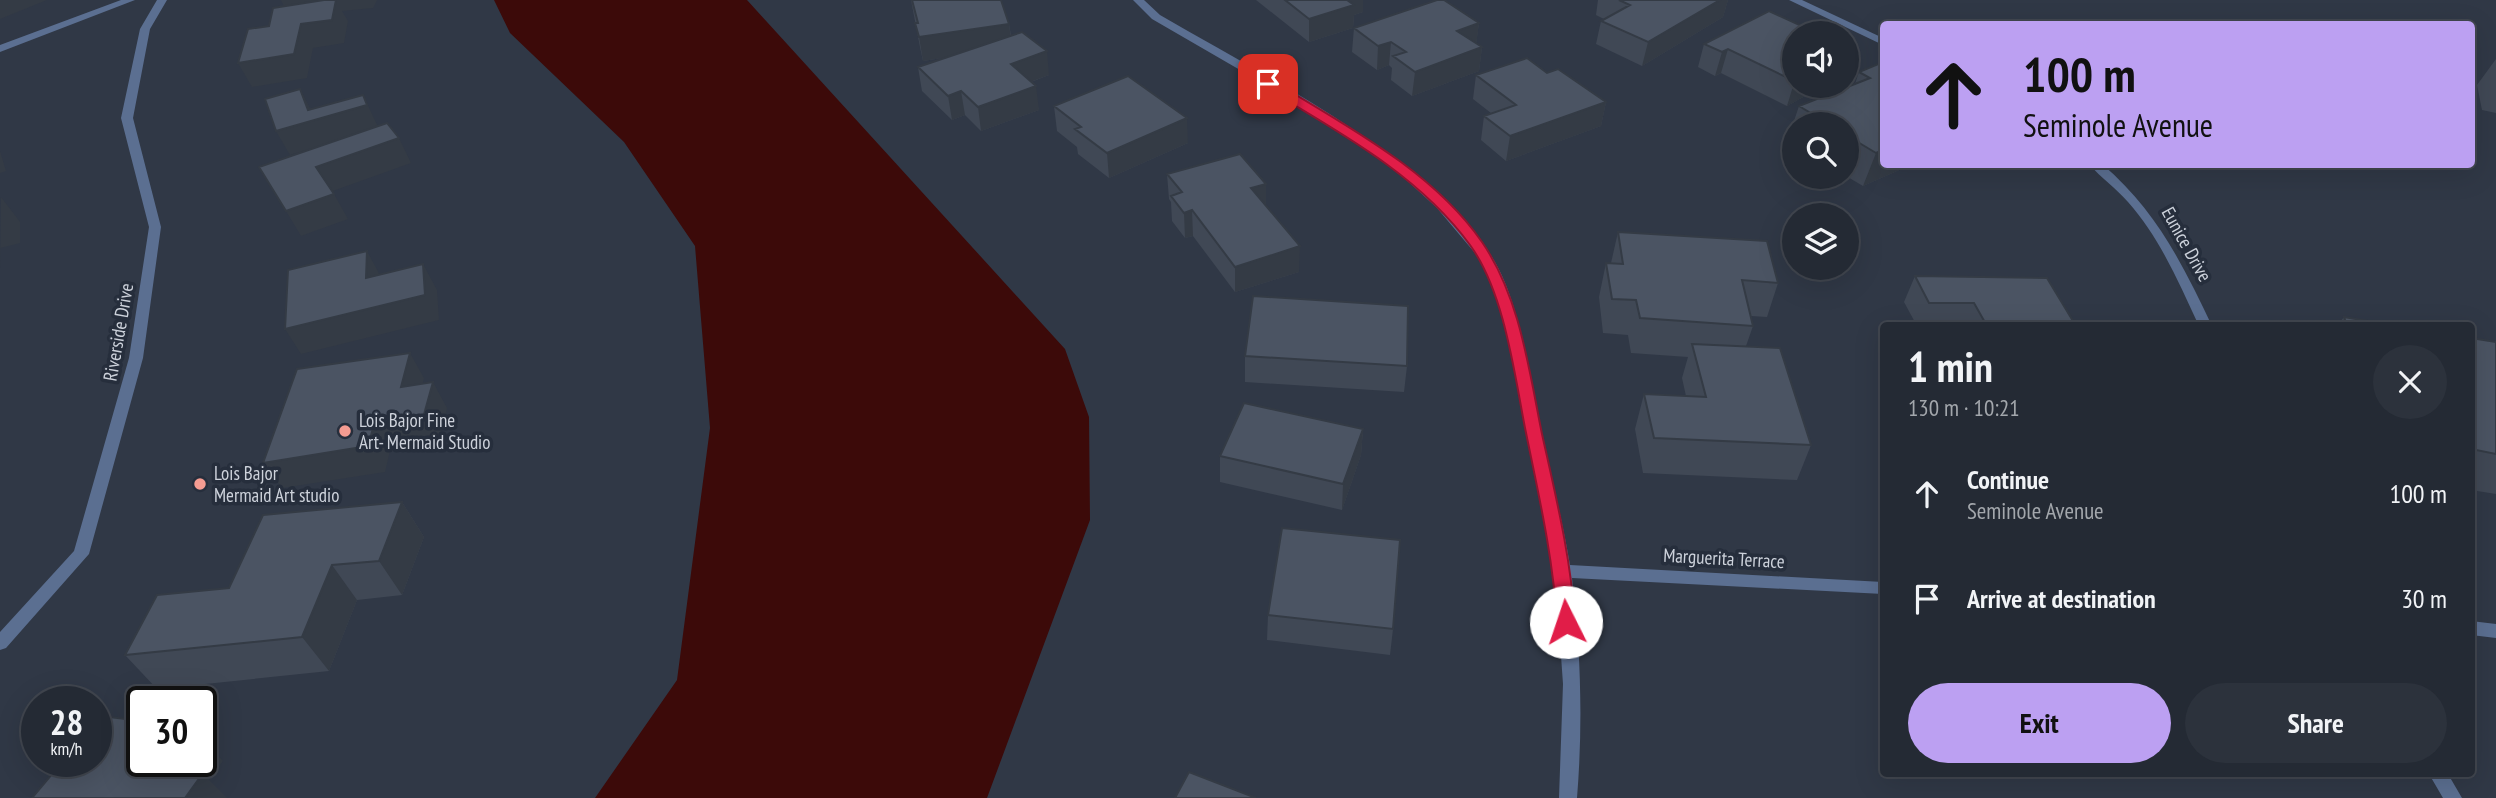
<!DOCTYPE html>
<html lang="en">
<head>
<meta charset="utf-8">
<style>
  :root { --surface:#242a34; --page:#2c323c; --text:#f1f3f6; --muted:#a3a7ac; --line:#41464f; --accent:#bca0f2 }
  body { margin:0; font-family:"PT Sans Narrow",sans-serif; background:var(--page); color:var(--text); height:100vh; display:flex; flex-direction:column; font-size:26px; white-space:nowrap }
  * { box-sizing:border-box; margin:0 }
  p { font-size:23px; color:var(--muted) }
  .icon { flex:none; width:38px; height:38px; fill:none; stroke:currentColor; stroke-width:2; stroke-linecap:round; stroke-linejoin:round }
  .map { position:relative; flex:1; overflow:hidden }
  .details { position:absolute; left:1880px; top:322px; width:595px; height:455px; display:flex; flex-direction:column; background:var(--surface); border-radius:7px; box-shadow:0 7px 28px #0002,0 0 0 2px var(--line) }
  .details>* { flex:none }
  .guide { position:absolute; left:1880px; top:21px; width:595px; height:147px; border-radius:7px; box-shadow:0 7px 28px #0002,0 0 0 2px var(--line); background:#bca0f2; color:#111; overflow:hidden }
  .controls { position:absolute; left:1782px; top:21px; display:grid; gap:14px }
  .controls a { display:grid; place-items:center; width:77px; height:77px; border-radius:50%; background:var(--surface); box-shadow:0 7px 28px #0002,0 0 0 2px var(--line); font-size:35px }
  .speed { position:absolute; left:21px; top:686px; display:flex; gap:14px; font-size:35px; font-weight:700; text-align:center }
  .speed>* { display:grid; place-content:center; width:91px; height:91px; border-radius:50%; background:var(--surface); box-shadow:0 7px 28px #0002,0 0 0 2px var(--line); line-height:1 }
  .speed small { font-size:18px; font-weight:400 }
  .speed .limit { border:4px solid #111; border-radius:10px; background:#fff; color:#111 }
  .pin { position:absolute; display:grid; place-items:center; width:60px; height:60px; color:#fff; margin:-30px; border-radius:14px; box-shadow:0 4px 10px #0006 }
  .me { position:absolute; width:77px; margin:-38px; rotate:356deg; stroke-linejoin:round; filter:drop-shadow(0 0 5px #0008) }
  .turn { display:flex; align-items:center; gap:24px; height:147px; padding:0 28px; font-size:32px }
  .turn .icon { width:91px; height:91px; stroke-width:2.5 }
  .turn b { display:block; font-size:49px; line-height:60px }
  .round { display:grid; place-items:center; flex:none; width:74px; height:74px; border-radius:37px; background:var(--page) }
  .overview { display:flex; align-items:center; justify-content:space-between; height:119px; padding:0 28px }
  h1 { font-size:42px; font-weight:800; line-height:52px }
  .action { display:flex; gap:14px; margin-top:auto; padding:14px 28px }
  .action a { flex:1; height:80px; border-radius:42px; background:var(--accent); color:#111; font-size:28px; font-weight:800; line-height:80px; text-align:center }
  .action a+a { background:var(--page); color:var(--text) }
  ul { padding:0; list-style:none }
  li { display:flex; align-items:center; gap:21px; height:105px; padding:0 28px }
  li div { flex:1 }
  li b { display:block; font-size:26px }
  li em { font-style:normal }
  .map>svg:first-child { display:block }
  .water { fill:#3c0a09 }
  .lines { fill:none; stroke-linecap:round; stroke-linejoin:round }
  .minor { fill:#5b6f91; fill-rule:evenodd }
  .tertiary { fill:#5b6f91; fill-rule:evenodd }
  .wall { fill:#404855 }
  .shaded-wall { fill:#343b45 }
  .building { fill:#4b5463; stroke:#343b45; stroke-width:2 }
  .route { fill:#e11d48; stroke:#92132f; stroke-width:2 }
  .poi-dot { fill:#f59c92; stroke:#262e3c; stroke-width:2.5 }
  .labels { text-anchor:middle; stroke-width:7; stroke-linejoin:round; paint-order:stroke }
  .street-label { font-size:19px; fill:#cdd2db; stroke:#262e3c }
  .poi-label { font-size:19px; fill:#cdd2db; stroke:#262e3c; text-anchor:start }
</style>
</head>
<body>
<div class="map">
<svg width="2496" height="798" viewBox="0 0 2496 798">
  <rect width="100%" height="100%" fill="#303846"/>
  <path class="water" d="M494,0H747L1065,349L1089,417L1090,520L987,798H595L677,680L710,428L695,246L624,142L510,33Z"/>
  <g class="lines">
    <path class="minor" d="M121,0H135L0,52V45Z
      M1133,0H1144L1160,15C1251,68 1348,116 1428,187C1451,207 1475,230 1492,257C1519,301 1524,355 1535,404C1546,458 1561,511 1570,565L1883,582V594L1572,578C1581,651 1583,724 1577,798H1559L1563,684L1555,571L1504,319L1490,277L1480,259L1437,208L1401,175L1362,146L1280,93L1152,19Z
      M1789,0H1802L1883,38V45Z
      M2089,164H2102C2156,210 2182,263 2212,326H2199C2179,283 2160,238 2128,202C2116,188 2101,178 2089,164Z
      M2471,621L2496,624V638L2471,635Z
      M2429,774H2448L2462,798H2443Z"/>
    <path class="tertiary" d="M157,0H167L150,29L133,118L161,227L143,358L89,554L6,648L0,650V632L74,551L129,358L149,227L121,118L140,29Z"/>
  </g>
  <path class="wall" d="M911,0L1009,24L1011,36L1049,75L1031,82L1039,110L981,131L965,115L952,120L922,91L918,67L948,57L923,61L920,47Z
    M1256,0H1363V12L1354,15L1353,28L1309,42Z
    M1598,0H1728L1723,17L1642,66L1596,44L1601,21L1604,19L1596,15Z
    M1479,23L1476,44L1482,47L1479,71L1412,96L1391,80L1392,68L1389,65L1377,70L1352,52L1354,28Z
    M1794,33V86H1823L1787,106L1721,73L1715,76L1698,67L1704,44Z
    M2496,59V113L2482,110L2477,85Z
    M1883,62V164H1913L1863,186L1846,176V124H1794V143L1788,139L1799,106L1855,84L1859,72Z
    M1547,73L1606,102L1601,126L1506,161L1481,140L1484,116L1491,113L1473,99L1476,75Z
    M1054,106L1188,143L1109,178L1078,154L1077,147L1057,131Z
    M1167,174L1299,272L1235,292L1193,236L1185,238L1172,221L1171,202L1169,199Z
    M1618,232L1778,283L1767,317L1751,316L1753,326L1746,346L1811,445L1797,480L1643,473L1635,429L1644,394L1686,396L1682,378L1688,357L1631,353L1628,335L1603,333L1599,297L1606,263H1611Z
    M1915,276L2076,326H1917L1904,302Z
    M2344,317L2396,326H2337Z
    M2471,338L2496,342V494L2471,490Z
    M1245,356L1407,366L1404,392L1245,382Z
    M1363,429L1361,455L1342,510L1220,482V456Z
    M402,502L424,537L402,595L357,600L329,671L157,689L125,655L229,588Z
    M1268,615L1393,629L1390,655L1267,640Z"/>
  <path class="shaded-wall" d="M0,0H47L0,19Z
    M281,0H377L373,8L342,11L348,21L344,43L313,48L307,78L252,87L238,63L289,16Z
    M1342,0H1363V12L1354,15L1353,28L1309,42V19Z
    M1720,0H1728L1723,17L1642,66L1648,42Z
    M1479,23L1476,46L1457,31Z
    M1009,24L1012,47L923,61L919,37Z
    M1804,27L1802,33H1794L1793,32Z
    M1391,42L1389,65L1377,70L1378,46Z
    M1482,47L1479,71L1412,96L1415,72Z
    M1728,49L1721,73L1715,76L1722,52Z
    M1047,51L1049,75L1014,88L1011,64Z
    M1794,83V86H1823L1787,106Z
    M1036,86L1039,110L981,131L978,107Z
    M300,89L313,114L363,95L379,129L290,155L276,131L308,110Z
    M961,91L965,115L952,120L948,96Z
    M1606,102L1601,126L1506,161L1510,136Z
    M1187,118L1188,143L1109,178L1107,153Z
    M399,138L411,163L330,192L316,167Z
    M1883,150V164H1913L1863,186L1876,153Z
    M0,151L6,171L0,173Z
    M1266,184V209L1251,188Z
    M334,194L348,219L301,236L286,211Z
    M1,197L20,222V243L0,248V269Z
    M1192,210L1193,236L1185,238L1184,213Z
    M1300,246L1299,272L1235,292V267Z
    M367,251L381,277L366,278Z
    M423,264L437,290L439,320L301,354L285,329Z
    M410,353L424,378L416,413L401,387Z
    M433,382L447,408L438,444L390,451L385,472L282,488L263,463L374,425Z
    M1363,429L1361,455L1342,510L1343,484Z
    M402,502L424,537L402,595L379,561Z
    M332,565L357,600L329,671L302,637Z
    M201,737L223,761L209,780L227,798H185L161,768L166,761H201Z"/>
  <path class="building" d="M324,0H336L332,20L301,24L294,54L238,63L248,29L269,26L273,8Z
    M912,0H1001L1009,24L919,37L915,23H918Z
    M1285,0H1347L1354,5L1309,19Z
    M1437,0H1444L1479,23L1457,31L1482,47L1415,72L1393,56L1406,52L1391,42L1378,46L1354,28Z
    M1619,0H1720L1648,42L1601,21L1630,5Z
    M1769,11L1804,27L1793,32L1796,33H1794V81L1728,49L1722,52L1704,44Z
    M1022,32L1047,51L1011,64L1036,86L978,107L961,91L948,96L918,67Z
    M1527,58L1547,73L1558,69L1606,102L1510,136L1484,116L1516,105L1476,75Z
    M1883,62V150L1876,153L1846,135V124H1829L1799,106L1870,78L1859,72Z
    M1128,76L1187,118L1107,153L1075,129L1081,127L1054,106Z
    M300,89L308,110L363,95L367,105L276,131L265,99Z
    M387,123L399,138L316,167L334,194L286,211L259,167Z
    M1240,154L1266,184L1251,188L1300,246L1235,267L1192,210L1184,213L1171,196L1182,192L1167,174Z
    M1618,232L1767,241L1778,283L1742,280L1753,326L1640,318L1636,300L1612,299L1606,263L1623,264Z
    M367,251L366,278L423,264L425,295L285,329L288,270Z
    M1915,276L2047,278L2076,326H1987L1974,303H1929Z
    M1253,296L1408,306L1407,366L1245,356Z
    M2344,317L2396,326H2347Z
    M2471,338L2496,342V454L2471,449Z
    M1692,344L1780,348L1811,445L1654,438L1644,394L1706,397Z
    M410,353L401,387L433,382L423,418L374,425L368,446L263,463L297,369Z
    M1244,403L1363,429L1343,484L1220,456Z
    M402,502L379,561L332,565L302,637L125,655L157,595L229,588L263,515Z
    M1282,528L1400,540L1393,629L1268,615Z
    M101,716L142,721V761H166L161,768L203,773L185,798H32L63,761H96V722Z
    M1189,772L1256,798H1175Z"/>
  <path class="route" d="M1264,81H1273C1345,125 1433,171 1482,242C1520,297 1529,370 1542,434C1556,497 1571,558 1575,622L1573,627L1566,630L1557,622C1553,556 1538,492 1525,428C1514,371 1504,292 1470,245C1418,174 1337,131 1264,87Z"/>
  <g class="poi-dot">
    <circle cx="345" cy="431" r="7"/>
    <circle cx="200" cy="484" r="7"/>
  </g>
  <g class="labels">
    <g class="street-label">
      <text transform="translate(2187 244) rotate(61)" y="7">Eunice Drive</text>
      <text transform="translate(118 332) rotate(-80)" y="7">Riverside Drive</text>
      <text transform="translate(1724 558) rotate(3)" y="7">Marguerita Terrace</text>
    </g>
    <g class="poi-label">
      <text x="359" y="427">Lois Bajor Fine<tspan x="359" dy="22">Art- Mermaid Studio</tspan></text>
      <text x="214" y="480">Lois Bajor<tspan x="214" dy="22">Mermaid Art studio</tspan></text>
    </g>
  </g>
</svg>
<div class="controls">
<a><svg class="icon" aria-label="sound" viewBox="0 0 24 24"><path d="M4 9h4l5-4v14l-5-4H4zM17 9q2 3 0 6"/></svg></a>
<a><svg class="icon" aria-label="search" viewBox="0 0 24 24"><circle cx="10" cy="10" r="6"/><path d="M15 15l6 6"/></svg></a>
<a><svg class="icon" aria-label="layers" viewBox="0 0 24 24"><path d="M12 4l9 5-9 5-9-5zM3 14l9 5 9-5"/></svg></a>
</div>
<div class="speed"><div>28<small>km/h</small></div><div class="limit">30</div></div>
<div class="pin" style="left:1268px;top:84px;background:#d93025"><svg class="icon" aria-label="arrive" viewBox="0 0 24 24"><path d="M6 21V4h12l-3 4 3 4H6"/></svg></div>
<svg class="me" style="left:1566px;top:622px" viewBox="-20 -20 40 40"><circle r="19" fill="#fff"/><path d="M0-13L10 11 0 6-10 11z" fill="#e11d48"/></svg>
<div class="guide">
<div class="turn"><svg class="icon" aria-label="ahead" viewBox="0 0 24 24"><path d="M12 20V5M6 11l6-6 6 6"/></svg><div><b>100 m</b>Seminole Avenue</div></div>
</div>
<section class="details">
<div class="overview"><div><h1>1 min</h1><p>130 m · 10:21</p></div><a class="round"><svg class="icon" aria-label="close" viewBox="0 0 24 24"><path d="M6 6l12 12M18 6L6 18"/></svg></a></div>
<ul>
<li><svg class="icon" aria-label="ahead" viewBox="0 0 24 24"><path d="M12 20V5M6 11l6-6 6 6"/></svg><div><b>Continue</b><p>Seminole Avenue</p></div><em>100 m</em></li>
<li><svg class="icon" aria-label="arrive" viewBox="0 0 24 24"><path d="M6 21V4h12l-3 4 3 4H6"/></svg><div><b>Arrive at destination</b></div><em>30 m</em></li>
</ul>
<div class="action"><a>Exit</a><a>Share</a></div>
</section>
</div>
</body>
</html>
